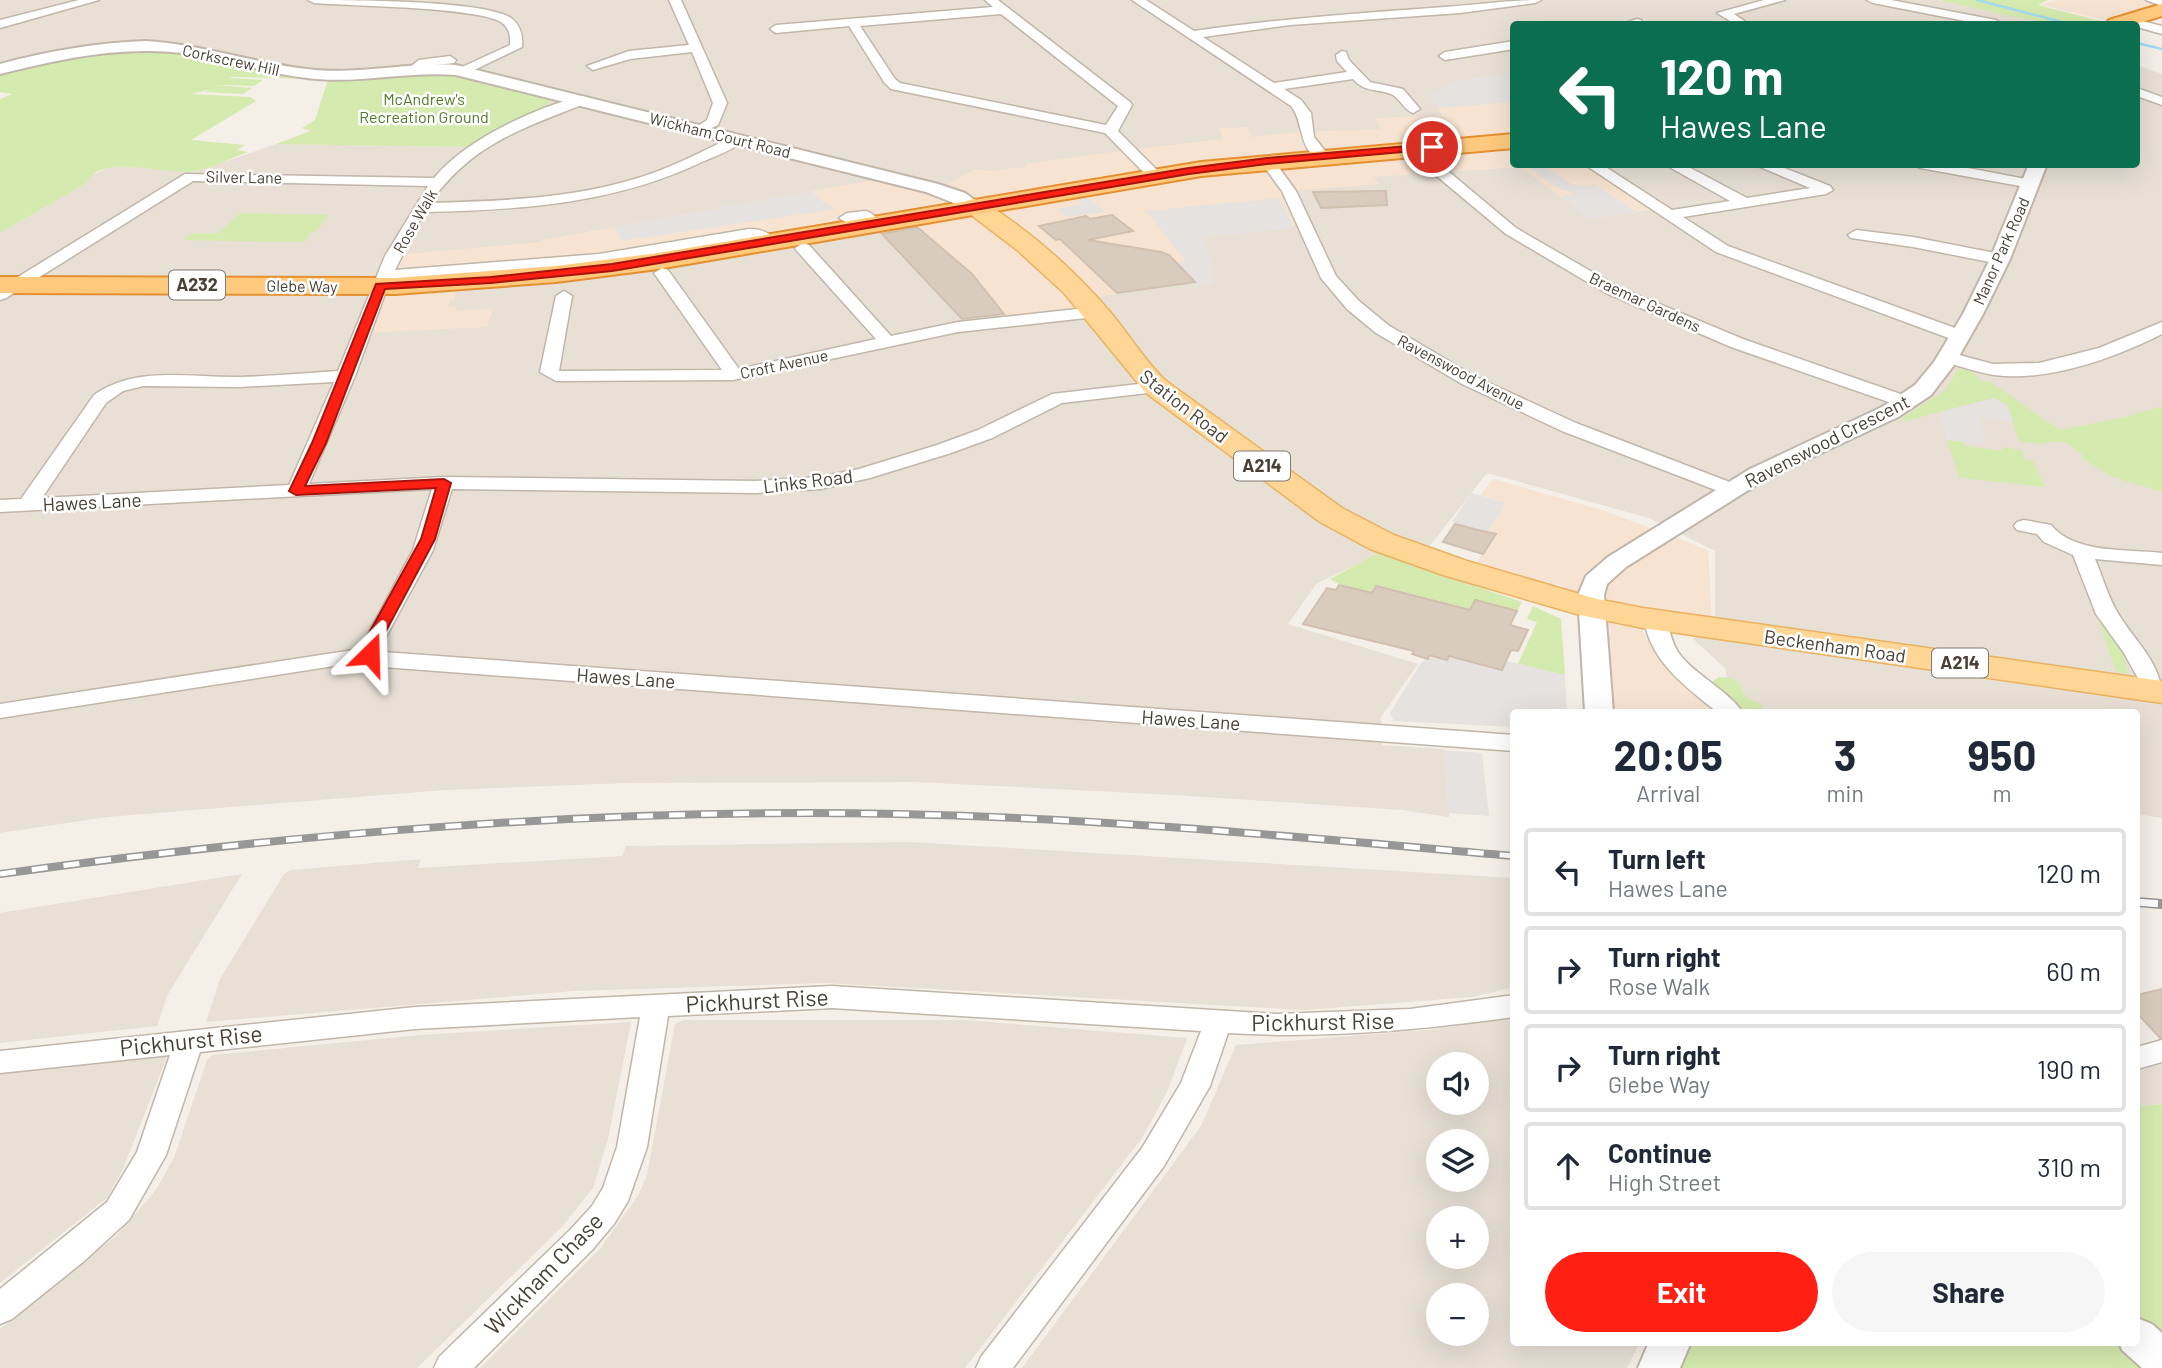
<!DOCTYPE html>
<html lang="en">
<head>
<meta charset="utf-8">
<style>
  :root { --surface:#fff; --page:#f6f6f7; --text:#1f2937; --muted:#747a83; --line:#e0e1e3; --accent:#ff1f13 }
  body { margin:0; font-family:Barlow,sans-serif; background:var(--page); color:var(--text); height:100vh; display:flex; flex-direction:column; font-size:26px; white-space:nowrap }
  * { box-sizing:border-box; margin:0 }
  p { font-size:23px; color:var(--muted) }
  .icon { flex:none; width:38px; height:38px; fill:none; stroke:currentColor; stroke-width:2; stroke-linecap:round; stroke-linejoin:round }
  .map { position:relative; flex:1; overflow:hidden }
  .side { position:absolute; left:1510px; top:709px; width:630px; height:637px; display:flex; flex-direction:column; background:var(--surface); border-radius:7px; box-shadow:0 7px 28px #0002 }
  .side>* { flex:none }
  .hud { position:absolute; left:1510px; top:21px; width:630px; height:147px; border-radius:7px; box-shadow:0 7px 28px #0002; background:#0b6e4f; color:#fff; overflow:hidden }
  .fabs { position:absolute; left:1426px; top:1052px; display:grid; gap:14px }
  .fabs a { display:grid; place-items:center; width:63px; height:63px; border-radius:50%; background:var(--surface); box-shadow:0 7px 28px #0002; font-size:35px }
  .pin { position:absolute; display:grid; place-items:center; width:60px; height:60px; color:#fff; margin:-30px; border:4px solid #fff; border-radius:50%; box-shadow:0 2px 7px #0007 }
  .me { position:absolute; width:77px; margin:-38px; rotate:22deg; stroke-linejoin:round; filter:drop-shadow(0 0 5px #0008) }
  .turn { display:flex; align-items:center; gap:24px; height:147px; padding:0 35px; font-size:32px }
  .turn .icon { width:91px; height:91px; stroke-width:2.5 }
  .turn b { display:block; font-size:49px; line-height:60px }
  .eta { display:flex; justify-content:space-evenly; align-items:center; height:119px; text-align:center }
  .eta b { font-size:42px; font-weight:700; line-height:49px }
  .button { display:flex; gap:14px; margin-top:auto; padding:14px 35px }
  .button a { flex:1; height:80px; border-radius:42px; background:var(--accent); color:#fff; font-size:28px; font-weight:700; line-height:80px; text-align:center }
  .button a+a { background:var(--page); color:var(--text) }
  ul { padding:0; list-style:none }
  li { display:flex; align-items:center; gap:21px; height:88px; margin:0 14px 10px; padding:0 21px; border:4px solid var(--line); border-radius:7px }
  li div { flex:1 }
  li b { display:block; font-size:26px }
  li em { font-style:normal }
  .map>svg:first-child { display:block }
  .residential { fill:#e8e0d5; fill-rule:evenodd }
  .commercial { fill:#f7e3d1 }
  .green { fill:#d5eaae }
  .parking { fill:#e5e2df }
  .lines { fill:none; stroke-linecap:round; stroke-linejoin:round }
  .stream { stroke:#a1daf3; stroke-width:2.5 }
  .building { fill:#d9ccbf; stroke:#d1c0af; stroke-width:2 }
  .minor-casing { stroke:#c0b6a9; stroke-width:3 }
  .tertiary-casing { stroke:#c0b6a9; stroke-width:4 }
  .primary-casing { stroke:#e9b260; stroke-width:3 }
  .trunk-casing { stroke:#e49031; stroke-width:4 }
  .minor { fill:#fff; fill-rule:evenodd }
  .tertiary { fill:#fff; fill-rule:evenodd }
  .primary { fill:#ffd695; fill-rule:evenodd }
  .trunk { fill:#ffca7e; fill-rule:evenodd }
  .rail-far1-casing { stroke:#979797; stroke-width:8 }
  .rail-casing { stroke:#979797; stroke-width:10 }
  .rail-far1 { stroke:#fff; stroke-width:5; stroke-dasharray:16; stroke-linecap:butt }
  .rail { stroke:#fff; stroke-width:7; stroke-dasharray:21; stroke-linecap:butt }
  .route { fill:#ff1f13; stroke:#a6140c; stroke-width:2 }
  .labels { text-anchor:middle; stroke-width:5; stroke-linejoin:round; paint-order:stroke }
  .far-street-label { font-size:16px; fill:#483f35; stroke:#fff }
  .far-park-label { font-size:16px; fill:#4f7c26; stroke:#fff }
  .shield { fill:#fff; stroke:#7f7972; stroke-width:2 }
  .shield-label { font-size:18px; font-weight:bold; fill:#483f35 }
  .street-label { font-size:19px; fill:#483f35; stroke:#fff }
  .near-street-label { font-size:23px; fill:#483f35; stroke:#fff }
</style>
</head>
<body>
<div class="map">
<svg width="2162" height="1368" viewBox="0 0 2162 1368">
  <rect width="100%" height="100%" fill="#f4efe7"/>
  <path class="residential" d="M0,0H1938L2063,24H1514V164H2137V65L2162,74V818L2137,814V712H1749L1729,688L1725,668L1693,639L1715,623V551L1649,518L1487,473L1425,552L1400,544L1316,584L1288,624L1418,664L1381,717L1382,745L1444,749L1449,817L1402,810L1174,795L918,782L626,783L445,790L107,817L0,833V233L87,183L89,177L96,173L113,166L195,172L276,144L467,147L545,103L328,80L332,75L0,67Z
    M911,842L1514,878V987L1473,997L1305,1010L826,983L574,991L206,1022L220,979L284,874L291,870L421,859L418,868L622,856L626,846Z
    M242,874L168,994L157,1026L0,1043V913Z
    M1514,1018V1342H1640L1627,1368H1022L1201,1126L1236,1045L1428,1030ZM1438,1064H1477V1102H1438ZM1438,1141H1477V1180H1438ZM1438,1218H1477V1256H1438ZM1438,1295H1477V1334H1438Z
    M683,1020H965L1187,1038L1167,1092L1142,1138L965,1368H480L600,1249L639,1194L647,1175L675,1024Z
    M631,1022L608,1139L593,1188L562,1227L417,1368H0V1329L117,1235L155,1191L174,1158L207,1060L212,1055L420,1035Z
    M168,1054L123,1169L107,1198L0,1283V1072Z
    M2162,1060V1104L2137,1106V1068Z"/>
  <path class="commercial" d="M2056,0H2162V6L2114,22L2042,5Z
    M1514,101V164L1590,165L1658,209L1591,219L1520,167L1374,177L1379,184L1290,191L1305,225L1204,237L1212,264L1213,284L1198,285L1195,282L1084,299L1095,312L968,325L903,259L873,224L458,283L454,299L450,300L448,307L456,306L455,311L493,308L487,327L361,333L395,255L542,242V240L879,179L938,189L976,169L988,171L1026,167L1025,164L1127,150L1223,139L1219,128L1247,127L1252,137L1299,132L1381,129L1375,118L1443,115L1438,108L1440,106Z
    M1493,479L1605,511L1708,550L1712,622L1643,618V632L1665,661L1722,712H1613L1607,641L1612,630L1592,608L1559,584H1544L1475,565L1496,535L1487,532L1506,503L1480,495Z"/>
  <path class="green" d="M1938,0H2048L2038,5L2104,22C2073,35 1975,7 1938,0Z
    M139,49L190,52L325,79L232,77L229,78L263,80L254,86L215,85L252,88L243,94L206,92L208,90L191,94L250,97L256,101L191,140L245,145L237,150L248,152C231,158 213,168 196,171C171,177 98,152 87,183L0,233V99L12,94L0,92V73L41,60Z
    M436,72L553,99L544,106L547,108L467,147L276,144L311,131L302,128L315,120L328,80Z
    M240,213L327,215L328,216L317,231L311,232L305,242L184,240L193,233H219Z
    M1959,368L1971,371L1983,382L1989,381L2060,430L2125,417L2162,406V492L2112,477L2082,458V454L2066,443L2056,441L2041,444L2019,442L2007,405L1994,398L1906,421L1901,419L1944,391Z
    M1947,440L1964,442L1966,446L2002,451L2001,447L2022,450L2025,460L2033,461L2045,487L1960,478Z
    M1378,553L1522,602L1517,611L1476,600L1470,610C1432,604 1361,598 1330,579Z
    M1533,606L1561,619L1565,675L1518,664L1537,622L1527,619Z
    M2099,621L2123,651L2128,674L2116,672Z
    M1719,677L1731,678L1739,683L1746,697L1761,704L1765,712H1739L1713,690L1710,683Z
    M2162,1104V1368H1675L1685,1342H2137V1106Z"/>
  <path class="parking" d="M1514,73V102L1438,108L1431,99V95L1458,80Z
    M1525,165H1543L1573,185H1596L1637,212L1591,219L1561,197L1574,194L1556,187Z
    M812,191L820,200L836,209L622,241L614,227Z
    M1084,194L1104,212L1066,217L1058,209L1083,204L1074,196Z
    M1279,198L1294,228L1204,237L1212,264L1213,284L1198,285L1177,263L1186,261L1146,211Z
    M1994,398L2007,405L2013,422L1979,418L1987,444L1947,440L1939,412Z
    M1471,493L1507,503L1487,532L1452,522Z
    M1429,655L1446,660L1449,656L1501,670L1506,661L1565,675L1567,712H1514V727L1394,721L1390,713L1421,663Z
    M1443,750L1482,753L1489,816L1448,813Z"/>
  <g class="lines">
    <path class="stream" d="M1977,0L2070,24
      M2137,43L2162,49"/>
  </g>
  <path class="building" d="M1386,191L1387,205L1321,208L1313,192Z
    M1112,215L1133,231L1088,240L1161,252L1169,255L1195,282L1117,293L1060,239L1056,240L1039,226L1086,216L1090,219Z
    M917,227L972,274L1004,314L962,319L882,234Z
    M1455,524L1482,531L1496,534L1483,554L1443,542Z
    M1339,585L1372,593L1376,586L1470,610L1475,600L1517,611L1510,625L1528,630L1518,651L1511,650L1502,670L1449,656L1447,660L1429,655L1428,659L1412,654L1414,651L1303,624L1327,588L1336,590Z
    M2162,989V1038H2160L2137,1013V995Z"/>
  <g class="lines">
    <defs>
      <path id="minor" d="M79,0H99L0,28V20Z
        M308,0C347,0 484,0 511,18C521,26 523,36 522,47L464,75L458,71L460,68L510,45C511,35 509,28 501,22C477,7 349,6 314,3Z
        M669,0H681L727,103L718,125L699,134L692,130L707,120L713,103L692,52L630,59L593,70L587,66L629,51L689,45Z
        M985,0H998L1130,102L1132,105L1118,131L1160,173L1162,176L1160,179H1150L1105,133L891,89L884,82L849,26L776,33L770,29L776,25L993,7ZM1001,14L1118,106L1106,125L900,83L895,79L860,26Z
        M1132,0H1146L1194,31C1278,19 1360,13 1445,7C1477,5 1508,0 1541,0L1535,3L1460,13L1290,25L1203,37L1274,83L1347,72L1337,61L1336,55L1342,51L1346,52L1349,60L1370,82L1403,89L1420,109L1413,113C1403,109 1400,98 1391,94C1375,88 1366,93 1353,79L1284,89L1301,100L1311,113L1314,137L1329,156L1322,160C1297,151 1305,123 1291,106Z
        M1764,0H1785L1734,14L1749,24H1735L1717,13Z
        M1867,0H1891L1996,20L2002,24H1980L1873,3Z
        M2146,0H2162V6Z
        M2126,17L2162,26V34L2137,27V24H2122L2120,21Z
        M1637,19L1641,20L1642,24H1622Z
        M1514,41V49L1445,60L1439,56L1445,52Z
        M450,56L456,60L454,63L426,66L415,72L409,68L419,60Z
        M2137,88L2162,97V105L2137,96Z
        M581,96L586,97V103C520,130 473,143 430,203C500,201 571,199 638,178C671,168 701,152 732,137H742L744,140C734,150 715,156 702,162C614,204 520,210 424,212L395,270L599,254L749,229C761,229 770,232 778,242L775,245C764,248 760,239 749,239L599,264L390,280L355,376L309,484L444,477L756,481L820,477L859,469L937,445L978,430L1052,394L1156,382L1165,387L1156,392L1062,403L992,438L951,453L870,478L820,489L756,493L452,489L433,550L381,646L383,652L1514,735V751L383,667L366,661L0,718V704L360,649L413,550L432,489L0,512V500L21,499L94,395C137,365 191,378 241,377C273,376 306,373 338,371L385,256L428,186L193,181L6,298L0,300V288L185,174L434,178C466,139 533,109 581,96ZM334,382L289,485L42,498L106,403L123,391L143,386L239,387Z
        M1413,145L1418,146L1516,228L1618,287L1743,339L1912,398L1915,402L1906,407L1900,406L1731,347L1606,293L1506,234L1408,152V146Z
        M1267,157L1272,158L1296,191L1336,276L1359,301L1388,325L1474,376L1576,423L1740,486L1743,490L1740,494H1726L1562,431L1462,384L1376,333L1347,309L1321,278L1282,191L1260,161Z
        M1584,164H1601L1672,210L1730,201L1664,164H1683L1747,198L1810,188L1753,164H1774L1830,186L1833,190L1826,194L1683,217L1728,246L1966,332L1969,336L1966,340H1954L1716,252Z
        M1913,164H1947L2031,180L2038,184L2031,188L1920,168Z
        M866,211C873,213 877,218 881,224L878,227H868L862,221L847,223L839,218L847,213Z
        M1856,230L1913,237L2000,254L2008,259L2000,264L1913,247L1851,238L1848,235Z
        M803,243L809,245L891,336L958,322L1095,307L1103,312L1095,317L958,332L733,380L556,381L540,372L556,296L564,291L572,296L559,371L722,370L654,273L662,268L668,270L739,369L876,339L797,251L795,248Z
        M2162,322V334C2114,358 2049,382 1994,375C1976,372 1959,366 1942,361L1939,357L1948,352L1993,364L2039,363L2099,348Z
        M2024,520L2051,525C2074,554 2128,549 2162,553V565L2095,559C2103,577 2108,598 2119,615C2135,641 2162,664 2162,697L2148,696L2124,653L2096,614L2073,555L2044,542L2037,534L2017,530L2014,526L2017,522Z
        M1655,613L1663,615C1671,628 1670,643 1681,656C1697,676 1730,692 1742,712H1717C1686,687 1651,662 1644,620L1647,615Z
        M832,986L1276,1014L1410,1009L1514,995V1017C1419,1030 1324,1039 1228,1033L1210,1086L1164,1166L1013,1368H976L981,1357L1142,1148L1181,1083L1201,1031L832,1008L668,1016L647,1147L628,1201L614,1224L592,1250L474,1368H434L439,1357L570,1230L592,1206L603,1188L617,1147L640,1017L415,1029L200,1052L166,1155L129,1220L83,1262L12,1319L0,1324V1289L107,1202L137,1152L170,1055L0,1073V1051L415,1007Z
        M2162,1040V1062L2137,1069V1047Z"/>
      <path id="tertiary" d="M145,41C203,44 258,65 316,70C363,74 409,62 456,65L938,184L965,193L983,206L974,211L926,192L456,75C409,71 363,83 317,79C274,76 233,60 191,54C125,45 64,58 0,74V64C48,51 95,43 145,41Z
        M2029,164H2047L2010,259L1983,314L1954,365L1931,395L1898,417L1766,479L1626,567L1607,584L1604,595L1613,712H1585L1578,595L1586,576L1608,557L1750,469L1882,407L1915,385L1934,362L1963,314L1990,259Z
        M2137,1318L2152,1324L2162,1333V1368H2142L2122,1350L2119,1342H2137Z
        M1649,1342H1691L1680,1368H1638Z"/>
      <path id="primary" d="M974,199C989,203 1003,215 1016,224C1051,250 1083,280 1111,313C1130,336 1145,361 1166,381L1342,508L1394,535L1467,561L1597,599L1643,608L2162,681V703L1643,628L1580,615L1443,575L1370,549L1320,522L1146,393L1064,293L1017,250L966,211L962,206L966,201Z"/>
      <path id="trunk" d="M2162,4V16L2135,24H2106L2109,20Z
        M1514,134V148L1201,176L658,269L556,282L395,294L0,293V277L395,278L556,266L658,253L1201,162Z"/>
    </defs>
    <use href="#minor" class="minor-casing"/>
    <use href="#tertiary" class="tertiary-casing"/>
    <use href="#primary" class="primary-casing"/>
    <use href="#trunk" class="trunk-casing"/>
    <use href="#minor" class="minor"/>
    <use href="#tertiary" class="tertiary"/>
    <use href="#primary" class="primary"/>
    <use href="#trunk" class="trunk"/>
    <defs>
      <path id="rail-far1" d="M0,874C298,833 597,808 897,814C1103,818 1309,838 1514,856"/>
      <path id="rail" d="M2137,902L2162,904"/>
    </defs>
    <use href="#rail-far1" class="rail-far1-casing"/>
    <use href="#rail" class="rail-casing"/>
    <use href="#rail-far1" class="rail-far1"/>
    <use href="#rail" class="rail"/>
  </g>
  <path class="route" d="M1432,144L1437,147L1436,149L1267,164L1189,174L612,271L491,283L385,289L326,443L305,486L444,479L451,483L435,539L378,646L376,657H365L362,646L421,539L436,488L296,495L289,491L312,443L376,284L491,277L612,264L1189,168L1267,158Z"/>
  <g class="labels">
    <g class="far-street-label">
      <text transform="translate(231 60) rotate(12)" y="6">Corkscrew Hill</text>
      <text transform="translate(720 135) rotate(14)" y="6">Wickham Court Road</text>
      <text transform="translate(244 177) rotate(1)" y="6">Silver Lane</text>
      <text transform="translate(415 221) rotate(-60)" y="6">Rose Walk</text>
      <text transform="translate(2001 251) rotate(-66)" y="6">Manor Park Road</text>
      <text transform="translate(302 286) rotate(1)" y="6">Glebe Way</text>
      <text transform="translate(1645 302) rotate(25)" y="6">Braemar Gardens</text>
      <text transform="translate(784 364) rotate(-12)" y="6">Croft Avenue</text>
      <text transform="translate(1461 372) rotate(28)" y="6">Ravenswood Avenue</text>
    </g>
    <g class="far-park-label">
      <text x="424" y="105">McAndrew's<tspan x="424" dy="18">Recreation Ground</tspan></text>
    </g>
    <g class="shield">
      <rect x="169" y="270.5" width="56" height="29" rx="5"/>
      <rect x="1234" y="451.5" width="56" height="29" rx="5"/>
      <rect x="1932" y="648.5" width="56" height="29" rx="5"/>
    </g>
    <g class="shield-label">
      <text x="197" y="291">A232</text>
      <text x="1262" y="472">A214</text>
      <text x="1960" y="669">A214</text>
    </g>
    <g class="street-label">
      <text transform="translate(1184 406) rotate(38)" y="7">Station Road</text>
      <text transform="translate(1827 441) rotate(-27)" y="7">Ravenswood Crescent</text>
      <text transform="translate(808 481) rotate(-7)" y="7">Links Road</text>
      <text transform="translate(92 502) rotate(-3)" y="7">Hawes Lane</text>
      <text transform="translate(1835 646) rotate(8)" y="7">Beckenham Road</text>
      <text transform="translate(626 678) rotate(4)" y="7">Hawes Lane</text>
      <text transform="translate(1191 720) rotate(4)" y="7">Hawes Lane</text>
    </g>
    <g class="near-street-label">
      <text transform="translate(757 1001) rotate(-3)" y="8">Pickhurst Rise</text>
      <text transform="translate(1323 1022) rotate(-1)" y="8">Pickhurst Rise</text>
      <text transform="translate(191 1041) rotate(-6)" y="8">Pickhurst Rise</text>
      <text transform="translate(544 1274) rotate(-46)" y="8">Wickham Chase</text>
    </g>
  </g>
</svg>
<div class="fabs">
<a><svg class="icon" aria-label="sound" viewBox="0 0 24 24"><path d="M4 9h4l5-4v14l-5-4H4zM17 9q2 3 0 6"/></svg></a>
<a><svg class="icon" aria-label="layers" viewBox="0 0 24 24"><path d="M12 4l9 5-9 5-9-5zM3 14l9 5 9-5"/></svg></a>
<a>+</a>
<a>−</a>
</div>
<div class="pin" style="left:1432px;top:147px;background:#d93025"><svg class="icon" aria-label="arrive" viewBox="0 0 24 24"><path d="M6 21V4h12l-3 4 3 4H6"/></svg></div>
<svg class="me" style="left:370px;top:654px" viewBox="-20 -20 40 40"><path d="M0-17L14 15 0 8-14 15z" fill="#ff1f13" stroke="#fff" stroke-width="4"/></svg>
<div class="hud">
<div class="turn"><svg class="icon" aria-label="left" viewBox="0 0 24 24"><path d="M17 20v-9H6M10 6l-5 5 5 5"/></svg><div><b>120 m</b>Hawes Lane</div></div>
</div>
<section class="side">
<div class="eta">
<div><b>20:05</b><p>Arrival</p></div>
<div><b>3</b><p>min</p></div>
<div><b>950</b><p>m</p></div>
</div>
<ul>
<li><svg class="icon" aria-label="left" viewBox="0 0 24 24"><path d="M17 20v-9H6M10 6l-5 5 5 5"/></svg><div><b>Turn left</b><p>Hawes Lane</p></div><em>120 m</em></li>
<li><svg class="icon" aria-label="right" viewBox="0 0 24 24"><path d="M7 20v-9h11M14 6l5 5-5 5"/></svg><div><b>Turn right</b><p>Rose Walk</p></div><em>60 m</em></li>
<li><svg class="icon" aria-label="right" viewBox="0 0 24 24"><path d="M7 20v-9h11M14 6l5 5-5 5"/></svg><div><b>Turn right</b><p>Glebe Way</p></div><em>190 m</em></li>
<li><svg class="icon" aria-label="ahead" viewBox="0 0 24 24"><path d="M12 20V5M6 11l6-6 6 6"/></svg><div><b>Continue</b><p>High Street</p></div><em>310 m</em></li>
</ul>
<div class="button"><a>Exit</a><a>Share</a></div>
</section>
</div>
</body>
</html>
